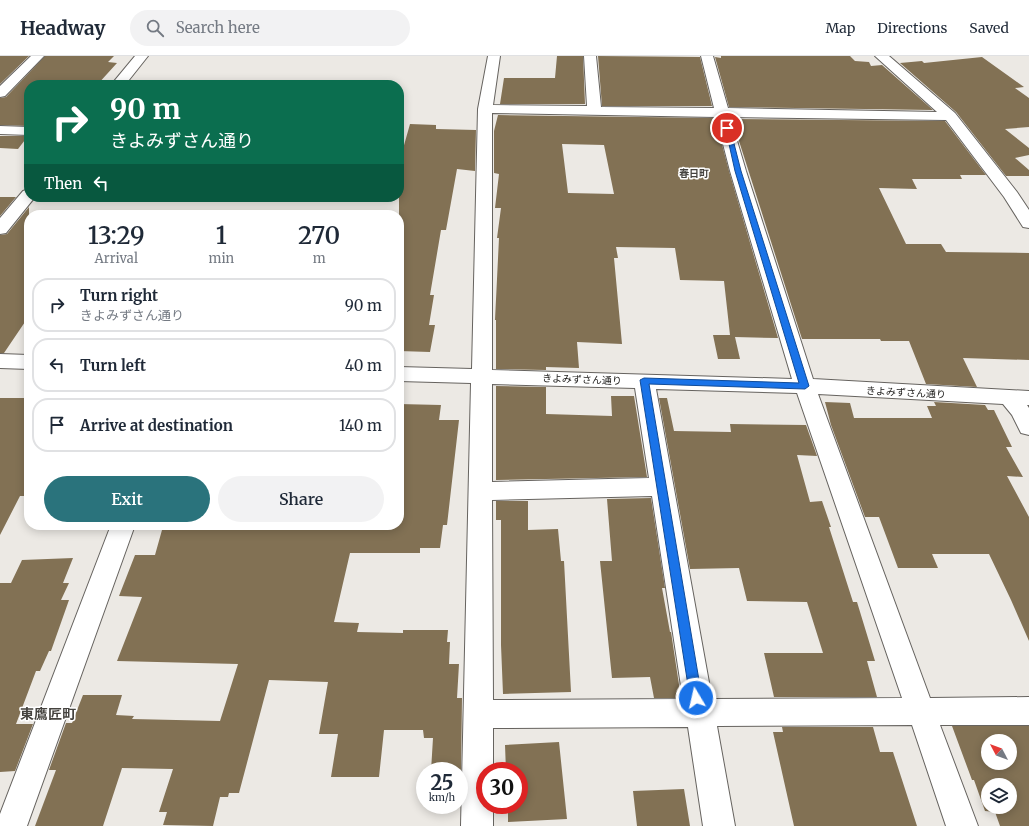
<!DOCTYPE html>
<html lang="en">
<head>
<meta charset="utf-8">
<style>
  :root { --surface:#fff; --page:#f2f2f3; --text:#1f2937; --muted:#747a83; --line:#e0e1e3; --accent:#2a737c }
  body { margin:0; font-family:Merriweather,"Noto Sans JP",serif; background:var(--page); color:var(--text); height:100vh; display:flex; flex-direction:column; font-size:15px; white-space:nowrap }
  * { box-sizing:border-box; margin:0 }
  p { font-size:13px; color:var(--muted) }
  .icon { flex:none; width:22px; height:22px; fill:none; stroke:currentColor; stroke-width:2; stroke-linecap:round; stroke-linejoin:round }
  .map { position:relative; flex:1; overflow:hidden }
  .details { position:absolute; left:24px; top:154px; width:380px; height:320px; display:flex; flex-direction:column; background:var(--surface); border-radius:16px; box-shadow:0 2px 10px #0003 }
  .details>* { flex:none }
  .banner { position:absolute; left:24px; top:24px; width:380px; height:122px; border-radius:16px; box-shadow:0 2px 10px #0003; background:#0b6e4f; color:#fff; overflow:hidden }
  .needle { width:26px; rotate:311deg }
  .buttons { position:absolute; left:981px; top:678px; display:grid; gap:8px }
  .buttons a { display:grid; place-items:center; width:36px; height:36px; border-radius:50%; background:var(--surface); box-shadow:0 2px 10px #0003; font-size:20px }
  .speed { position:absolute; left:416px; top:706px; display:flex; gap:8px; font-size:20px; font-weight:700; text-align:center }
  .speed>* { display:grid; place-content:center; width:52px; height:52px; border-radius:50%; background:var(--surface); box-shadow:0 2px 10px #0003; line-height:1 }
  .speed small { font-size:10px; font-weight:400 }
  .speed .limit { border:6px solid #d22; background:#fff; color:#111 }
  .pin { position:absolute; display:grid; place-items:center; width:34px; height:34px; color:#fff; margin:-17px; border:2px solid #fff; border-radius:50%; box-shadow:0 1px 4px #0007 }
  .me { position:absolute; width:44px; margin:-22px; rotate:351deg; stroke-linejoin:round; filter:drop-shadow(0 0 3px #0008) }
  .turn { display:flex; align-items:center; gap:14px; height:84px; padding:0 20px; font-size:18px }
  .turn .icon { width:52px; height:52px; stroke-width:2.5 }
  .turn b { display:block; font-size:28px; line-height:34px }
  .then { display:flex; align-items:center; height:38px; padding:0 20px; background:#0003; gap:8px; font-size:15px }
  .eta { display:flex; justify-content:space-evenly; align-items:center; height:68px; text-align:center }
  .eta b { font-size:24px; font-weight:600; line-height:28px }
  .action { display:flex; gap:8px; margin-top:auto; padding:8px 20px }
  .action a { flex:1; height:46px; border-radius:24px; background:var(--accent); color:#fff; font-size:16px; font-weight:600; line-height:46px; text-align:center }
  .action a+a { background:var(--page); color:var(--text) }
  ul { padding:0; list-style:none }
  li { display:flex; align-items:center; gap:12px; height:54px; margin:0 8px 6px; padding:0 12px; border:2px solid var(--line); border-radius:16px }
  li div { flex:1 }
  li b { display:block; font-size:15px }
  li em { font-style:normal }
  header { display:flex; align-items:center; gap:24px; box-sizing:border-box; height:56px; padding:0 20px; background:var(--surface); border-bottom:1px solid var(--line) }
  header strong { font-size:19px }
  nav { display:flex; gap:22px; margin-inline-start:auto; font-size:14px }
  .search { width:280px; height:36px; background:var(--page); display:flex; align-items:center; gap:10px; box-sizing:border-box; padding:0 14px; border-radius:22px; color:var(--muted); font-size:15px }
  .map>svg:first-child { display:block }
  .building { fill:#827154; fill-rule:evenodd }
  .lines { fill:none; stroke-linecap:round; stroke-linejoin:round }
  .minor-casing { stroke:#66635f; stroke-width:2 }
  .minor { fill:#fff; fill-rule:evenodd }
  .route { fill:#1a73e8; stroke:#114b97 }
  .labels { text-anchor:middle; stroke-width:3; stroke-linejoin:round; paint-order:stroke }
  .far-quarter-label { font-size:10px; font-weight:bold; fill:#45433f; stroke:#fff }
  .street-label { font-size:10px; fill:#1c1b19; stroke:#fff }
  .near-quarter-label { font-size:14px; font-weight:bold; fill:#45433f; stroke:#fff }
</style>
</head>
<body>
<header>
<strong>Headway</strong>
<div class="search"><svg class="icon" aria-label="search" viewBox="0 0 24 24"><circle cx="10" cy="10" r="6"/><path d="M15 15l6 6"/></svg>Search here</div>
<nav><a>Map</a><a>Directions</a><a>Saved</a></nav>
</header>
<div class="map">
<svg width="1029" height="770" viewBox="0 0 1029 770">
  <rect width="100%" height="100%" fill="#ece9e4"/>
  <path class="building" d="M0,0H29L0,28Z
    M45,0H114L108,6L117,7L97,29H29V70L0,69V42L6,41Z
    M557,0H583L585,48H500L504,22H555Z
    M598,0L700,1L712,50H602Z
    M721,0H850L855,5L869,6L871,10L882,9L933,54L729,51L715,1L721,2Z
    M982,1L1024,31L1015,32L1029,42V71L1005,73L1029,92V99L1015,102L1029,114V120H1006L956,56L900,7L922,5L924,7Z
    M498,59L715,62L729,115L778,282L735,281L740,303H718L713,279H730L724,225L680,224L675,192L616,191L618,202H614L622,288L577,286L579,312L546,311V314L496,313V264H495L499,182H497L501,152H495L499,118L494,117V75ZM562,88L604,89L614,138L568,137Z
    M732,63L945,65L986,119H960L962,123H912L917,133L879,132L906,188H941L946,196L1029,197V304L963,302L977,331L926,328L909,285H881L880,283H802Z
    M410,68L436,69V73L476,74L475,115L457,113L446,174H441L430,239H434L429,269H435L430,296L399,295V107Z
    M0,80H28L18,93L0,92Z
    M0,141H16L0,160Z
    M29,151V260L4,297H0V179L7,178Z
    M496,330L546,331V358L612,360L611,340H634L647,421L496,424Z
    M0,342H29V440H20L0,479Z
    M659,342H667L674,375L731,376L730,368L806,369L817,400L797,399L810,446L822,445L831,471H829L853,546H857L875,605H867L877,641H774L764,597H823L807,546L747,545L739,512L690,513Z
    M825,346L850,347L854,362H932L927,350H936L934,346L985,349L988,354H994L1012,391H1006L1023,421L1007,420L1029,461V585L1011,544L989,498H932L938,512H898L879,461H865L831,369Z
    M399,348L441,349L439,364H459L447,469H443L440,492H420V497H350L334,566L359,567L357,576L403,577V574H448L447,586H450L449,608H459L457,642H462L461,715H431L433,682H424L423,674H384L379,721H331L338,678H319L328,626L269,624L239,737H229L228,741H220L213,770L163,769L167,756H159L173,713L122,712L103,770H35L56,714H49L66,667H72L83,639H122L116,659L134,660L132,663L220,665L238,608L117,605L142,541L119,540L135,499H155L162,474L224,471L225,469H399V405L404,370H399Z
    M651,442L665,532H662L670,576H671L681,642H654L650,621L612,622L600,505H612L607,443Z
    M496,445H528V474L558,473L561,505H564L571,636L503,638L501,589V464H496Z
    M73,502L63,527H69L61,544H69L51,595H49L40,615H36L16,668H33L15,715L0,716V527H11L22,504Z
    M952,670H1029V770H1000L995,756L985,755L974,724H972ZM988,685H1010V707H988ZM988,729H1010V751H988Z
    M782,671H873L880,696H893L917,770H794L773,676H783Z
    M559,686L567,763L508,766V749H519V715H506L505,689Z
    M684,733L690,770H637L633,735Z"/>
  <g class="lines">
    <defs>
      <path id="minor" d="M31,0H44L5,40L0,41V30Z
        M135,0H148L125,29H111Z
        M488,0H500L493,49L587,50L584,0H596L601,51L714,52L701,0H713L728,52L937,56L875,0H889L955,57L1017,136L1029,154V172L1023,171L1004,141L946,64L730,61L746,115L813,323L1029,335V349H1027L1029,352V379L1021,377L1012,359L1003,348L818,338L930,642L1029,641V669H940L978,770H946L912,669L717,670L735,770H703L688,671L493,672V715H485V749H493V770H461L471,327L399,325V311L472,313L478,53ZM492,57L716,61L730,115L792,323L492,314ZM492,328L635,332L649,422L492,426ZM656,333L797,337L902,642L712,643ZM652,440L683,643L493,644L492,444Z
        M0,70L29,71V79L0,78Z
        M29,133V141H35L6,177L0,178V162L23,135Z
        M0,298L29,299V313L0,312Z
        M111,469H135L27,770H0V758Z"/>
    </defs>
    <use href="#minor" class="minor-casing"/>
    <use href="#minor" class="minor"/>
  </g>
  <path class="route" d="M725,70L730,72L741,115L809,330L805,333L649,328L702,642L700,646L696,648L692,646L690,642L640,324L644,322L799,327L735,115Z"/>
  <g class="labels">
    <g class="far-quarter-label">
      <text x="694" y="121">春日町</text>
    </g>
    <g class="street-label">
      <text transform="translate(582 323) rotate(2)" y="4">きよみずさん通り</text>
      <text transform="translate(906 336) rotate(3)" y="4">きよみずさん通り</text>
    </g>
    <g class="near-quarter-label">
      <text x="48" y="663">東鷹匠町</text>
    </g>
  </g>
</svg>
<div class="buttons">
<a><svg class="needle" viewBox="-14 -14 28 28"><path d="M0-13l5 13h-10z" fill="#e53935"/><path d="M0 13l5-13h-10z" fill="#747a83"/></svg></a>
<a><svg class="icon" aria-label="layers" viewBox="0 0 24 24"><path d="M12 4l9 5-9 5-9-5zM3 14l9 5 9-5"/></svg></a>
</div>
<div class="speed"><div>25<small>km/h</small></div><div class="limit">30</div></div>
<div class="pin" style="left:727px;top:72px;background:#d93025"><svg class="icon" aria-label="arrive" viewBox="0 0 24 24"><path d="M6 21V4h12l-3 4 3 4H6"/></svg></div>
<svg class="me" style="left:696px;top:642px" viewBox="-20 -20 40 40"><circle r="17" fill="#1a73e8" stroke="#fff" stroke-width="3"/><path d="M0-11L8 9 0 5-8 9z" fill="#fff"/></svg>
<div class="banner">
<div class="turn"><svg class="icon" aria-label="right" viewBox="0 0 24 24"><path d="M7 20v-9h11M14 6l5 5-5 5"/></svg><div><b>90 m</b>きよみずさん通り</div></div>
<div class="then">Then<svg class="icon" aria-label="left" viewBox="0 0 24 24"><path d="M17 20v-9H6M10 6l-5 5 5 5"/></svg></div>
</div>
<section class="details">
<div class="eta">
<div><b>13:29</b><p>Arrival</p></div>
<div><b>1</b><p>min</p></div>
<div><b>270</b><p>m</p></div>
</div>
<ul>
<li><svg class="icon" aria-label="right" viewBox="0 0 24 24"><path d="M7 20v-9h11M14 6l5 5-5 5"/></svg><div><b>Turn right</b><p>きよみずさん通り</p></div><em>90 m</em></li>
<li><svg class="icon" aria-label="left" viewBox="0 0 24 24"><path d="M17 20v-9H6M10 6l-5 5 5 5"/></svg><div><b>Turn left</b></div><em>40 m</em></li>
<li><svg class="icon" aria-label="arrive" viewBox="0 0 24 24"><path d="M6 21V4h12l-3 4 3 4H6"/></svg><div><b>Arrive at destination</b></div><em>140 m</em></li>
</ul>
<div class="action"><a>Exit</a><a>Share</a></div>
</section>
</div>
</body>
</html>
